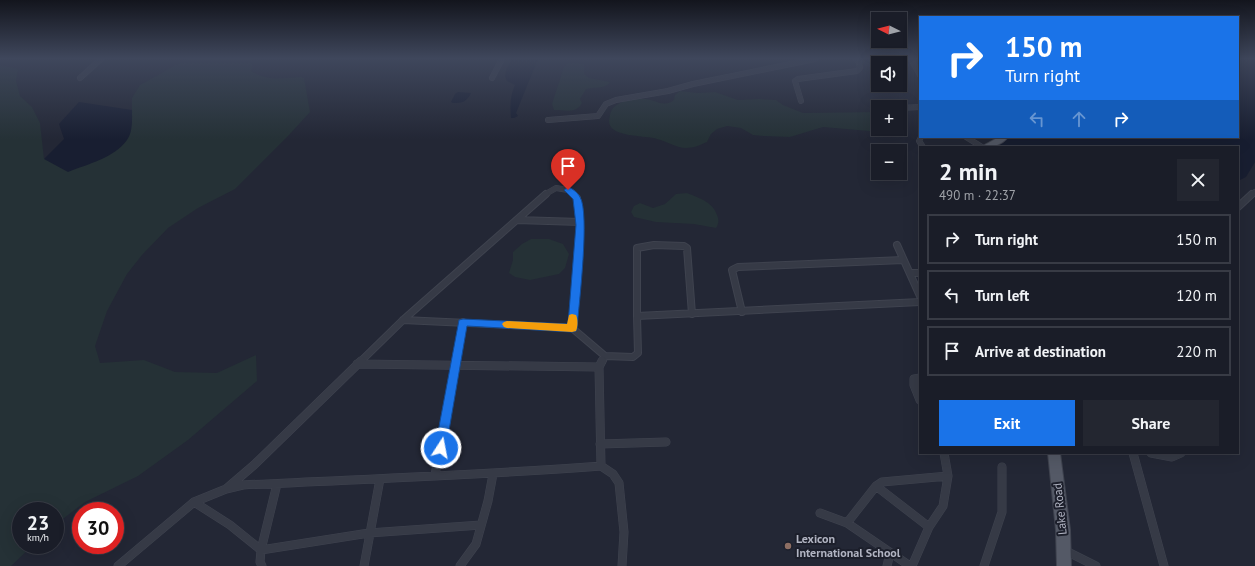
<!DOCTYPE html>
<html lang="en">
<head>
<meta charset="utf-8">
<style>
  :root { --surface:#1a1d28; --page:#232630; --text:#f1f3f6; --muted:#9fa2a8; --line:#383b45; --accent:#1a73e8 }
  body { margin:0; font-family:"PT Sans",sans-serif; background:var(--page); color:var(--text); height:100vh; display:flex; flex-direction:column; font-size:15px; white-space:nowrap }
  * { box-sizing:border-box; margin:0 }
  p { font-size:13px; color:var(--muted) }
  .icon { flex:none; width:22px; height:22px; fill:none; stroke:currentColor; stroke-width:2; stroke-linecap:round; stroke-linejoin:round }
  .map { position:relative; flex:1; overflow:hidden }
  .panel { position:absolute; left:919px; top:146px; width:320px; height:308px; display:flex; flex-direction:column; background:var(--surface); border-radius:0px; box-shadow:0 4px 16px #0002,0 0 0 1px var(--line) }
  .panel>* { flex:none }
  .guide { position:absolute; left:919px; top:16px; width:320px; height:122px; border-radius:0px; box-shadow:0 4px 16px #0002,0 0 0 1px var(--line); background:#1a73e8; color:#fff; overflow:hidden }
  .needle { width:26px; rotate:276deg }
  .tools { position:absolute; left:871px; top:12px; display:grid; gap:8px }
  .tools a { display:grid; place-items:center; width:36px; height:36px; border-radius:0px; background:var(--surface); box-shadow:0 4px 16px #0002,0 0 0 1px var(--line); font-size:20px }
  .speed { position:absolute; left:12px; top:502px; display:flex; gap:8px; font-size:20px; font-weight:700; text-align:center }
  .speed>* { display:grid; place-content:center; width:52px; height:52px; border-radius:50%; background:var(--surface); box-shadow:0 4px 16px #0002,0 0 0 1px var(--line); line-height:1 }
  .speed small { font-size:10px; font-weight:400 }
  .speed .limit { border:6px solid #d22; background:#fff; color:#111 }
  .pin { position:absolute; display:grid; place-items:center; width:34px; height:34px; color:#fff; margin:-41px -17px; border-radius:50% 50% 50% 0; rotate:-45deg; box-shadow:0 0 4px #0007 }
  .pin .icon { rotate:45deg }
  .me { position:absolute; width:44px; margin:-22px; rotate:11deg; stroke-linejoin:round; filter:drop-shadow(0 0 3px #0008) }
  .turn { display:flex; align-items:center; gap:14px; height:84px; padding:0 20px; font-size:18px }
  .turn .icon { width:52px; height:52px; stroke-width:2.5 }
  .turn b { display:block; font-size:28px; line-height:34px }
  .lanes { display:flex; align-items:center; height:38px; padding:0 20px; background:#0003; justify-content:center; gap:20px; direction:ltr }
  .lanes .off { opacity:.35 }
  .round { display:grid; place-items:center; flex:none; width:42px; height:42px; border-radius:0px; background:var(--page) }
  .summary { display:flex; align-items:center; justify-content:space-between; height:68px; padding:0 20px }
  h1 { font-size:24px; font-weight:800; line-height:30px }
  .button { display:flex; gap:8px; margin-top:auto; padding:8px 20px }
  .button a { flex:1; height:46px; border-radius:0px; background:var(--accent); color:#fff; font-size:16px; font-weight:800; line-height:46px; text-align:center }
  .button a+a { background:var(--page); color:var(--text) }
  ul { padding:0; list-style:none }
  li { display:flex; align-items:center; gap:12px; height:50px; margin:0 8px 6px; padding:0 12px; border:2px solid var(--line); border-radius:0px }
  li div { flex:1 }
  li b { display:block; font-size:15px }
  li em { font-style:normal }
  .map>svg:first-child { display:block }
  .green { fill:#253136 }
  .water { fill:#181e31 }
  .lines { fill:none; stroke-linecap:round; stroke-linejoin:round }
  .minor-far2-casing { stroke:#3f434f; stroke-width:6 }
  .minor-far1-casing { stroke:#3f434f; stroke-width:8 }
  .minor-casing { stroke:#3f434f; stroke-width:9 }
  .primary-casing { stroke:#3f434f; stroke-width:2 }
  .minor-far2 { stroke:#363a46; stroke-width:5 }
  .minor-far1 { stroke:#363a46; stroke-width:6 }
  .minor { stroke:#363a46; stroke-width:8 }
  .primary { fill:#545966; fill-rule:evenodd }
  .route { fill:#1a73e8; stroke:#114b97 }
  .slow { fill:#f59e0b }
  .education-dot { fill:#8d6e63; stroke:#1c1f2b; stroke-width:1.5 }
  .labels { text-anchor:middle; stroke-width:4; stroke-linejoin:round; paint-order:stroke }
  .near-street-label { font-size:12px; fill:#b1b4c2; stroke:#1c1f2b }
  .near-poi-label { font-size:12px; font-weight:bold; fill:#b1b4c2; stroke:#1c1f2b; text-anchor:start }
</style>
</head>
<body>
<div class="map">
<svg width="1255" height="566" viewBox="0 0 1255 566">
  <rect width="100%" height="100%" fill="#232735"/>
  <path class="green" d="M187,59H253L251,71C268,82 282,78 301,77L304,78L310,112L289,135L235,189L198,208L168,228L142,255L127,274L107,311L95,346L100,363L144,360L175,372L217,373L256,355L257,381L188,440L138,476L85,502L55,525V511H21V545H33L11,566H0V65L18,69L16,81L20,96L32,107L40,123L44,159L132,123V98L140,85Z
    M568,63H578L584,64V74L589,78L610,82C606,89 594,87 586,89L580,99L582,103C576,114 565,110 554,110L552,104L564,67Z
    M680,91L698,93L715,92L738,100L759,99L776,100L783,105L803,113L878,112V129H900V118L905,122L908,127L903,134L823,127L790,137L763,136L753,135L741,128L727,126L717,129L711,134L707,142C700,145 694,148 686,148C677,148 666,141 657,139C646,135 609,138 609,121C610,116 610,111 614,107C621,100 637,97 646,99C656,100 664,108 674,100L675,95Z
    M687,193C699,198 713,202 717,215C719,220 719,223 716,228L694,224L656,222L634,217L631,212L634,206L640,203L653,208L665,204L676,194Z
    M531,239H549L563,244L569,254L565,268L559,274L530,280L515,277L509,273L513,260V252L522,244Z"/>
  <path class="water" d="M512,59H538L516,113L518,116L514,118H511C510,106 510,96 515,85L507,81L505,76L507,67Z
    M1238,59H1255V162L1246,177L1238,181V147H996L1006,137H1238Z
    M458,92L471,93C467,102 462,103 453,103L451,102L455,94Z
    M79,102L132,110C132,119 133,132 127,140C114,158 88,164 68,172L44,159L64,139L59,124Z"/>
  <g class="lines">
    <defs>
      <path id="minor-far2" d="M911,59L920,75
        M80,78L101,59
        M492,78L502,59
        M801,101L795,81L798,79L857,71L860,68L859,62L856,59
        M900,108L920,107
        M548,120L598,116L606,104L616,100L668,91L693,84L815,59
        M921,137L919,141L923,147
        M966,137L982,147
        M544,195L556,188L568,190L574,195
        M1251,195L1255,192"/>
      <path id="minor-far1" d="M573,194L577,198L580,225L572,328L605,356L602,362
        M1238,207L1252,194
        M517,220L580,222
        M897,245L920,296
        M910,273H920
        M742,312L732,270L738,267L903,260
        M637,316V248L654,245L684,246L687,248L692,314
        M403,320L572,328
        M605,356L633,357L638,353L637,316L920,302
        M360,362L403,320L546,194
        M456,362L463,322"/>
      <path id="minor" d="M357,364L599,367
        M920,378L914,379V385L920,400
        M600,444L666,442
        M1133,453L1164,566
        M1151,453L1172,457L1181,453
        M601,466L599,367L602,361
        M435,475L456,361
        M277,484L261,550L369,533L481,525
        M876,486L929,527
        M226,489L254,465L361,361
        M194,502L230,525L261,550L260,562L262,566
        M820,513L847,523L910,566
        M847,523L876,486L882,482L948,476
        M1064,550L1096,566
        M118,566L194,502L226,489L243,485C362,479 482,475 601,466L613,474L619,483L624,532L622,566
        M364,566L380,479
        M460,566L476,544L488,501L493,474
        M887,566L890,553
        M912,566L929,527L943,506L948,476L944,453
        M984,566L1002,512V467"/>
      <path id="primary" d="M999,137H1008C1001,146 992,147 981,147Z
        M1048,453H1060L1070,530L1071,566H1057L1056,530Z"/>
    </defs>
    <use href="#minor-far2" class="minor-far2-casing"/>
    <use href="#minor-far1" class="minor-far1-casing"/>
    <use href="#minor" class="minor-casing"/>
    <use href="#primary" class="primary-casing"/>
    <use href="#minor-far2" class="minor-far2"/>
    <use href="#minor-far1" class="minor-far1"/>
    <use href="#minor" class="minor"/>
    <use href="#primary" class="primary"/>
  </g>
  <linearGradient id="sky" x2="0" y2="1"><stop stop-color="#13151d"/><stop offset="0.42" stop-color="#3f475c"/><stop offset="1" stop-color="#3f475c" stop-opacity="0"/></linearGradient>
  <rect width="1255" height="139" fill="url(#sky)"/>
  <path class="route" d="M568,187C572,188 578,193 580,197C590,213 579,304 577,328L576,331L572,332L467,326L446,448L445,451L441,453L437,451L435,448L459,320L463,319L568,324L576,225L573,199L564,190Z"/>
  <path class="slow" d="M572,314L576,315C578,319 578,326 576,331L572,332L507,328L504,327L502,324L504,322L507,321L567,324L569,315Z"/>
  <circle class="education-dot" cx="788" cy="546" r="4"/>
  <g class="labels">
    <g class="near-street-label">
      <text transform="translate(1060 509) rotate(-96)" y="4">Lake Road</text>
    </g>
    <g class="near-poi-label">
      <text x="796" y="543">Lexicon<tspan x="796" dy="14">International School</tspan></text>
    </g>
  </g>
</svg>
<div class="tools">
<a><svg class="needle" viewBox="-14 -14 28 28"><path d="M0-13l5 13h-10z" fill="#e53935"/><path d="M0 13l5-13h-10z" fill="#9fa2a8"/></svg></a>
<a><svg class="icon" aria-label="sound" viewBox="0 0 24 24"><path d="M4 9h4l5-4v14l-5-4H4zM17 9q2 3 0 6"/></svg></a>
<a>+</a>
<a>−</a>
</div>
<div class="speed"><div>23<small>km/h</small></div><div class="limit">30</div></div>
<div class="pin" style="left:568px;top:190px;background:#d93025"><svg class="icon" aria-label="arrive" viewBox="0 0 24 24"><path d="M6 21V4h12l-3 4 3 4H6"/></svg></div>
<svg class="me" style="left:441px;top:448px" viewBox="-20 -20 40 40"><circle r="17" fill="#1a73e8" stroke="#fff" stroke-width="3"/><path d="M0-11L8 9 0 5-8 9z" fill="#fff"/></svg>
<div class="guide">
<div class="turn"><svg class="icon" aria-label="right" viewBox="0 0 24 24"><path d="M7 20v-9h11M14 6l5 5-5 5"/></svg><div><b>150 m</b>Turn right</div></div>
<div class="lanes"><svg class="icon off" aria-label="left" viewBox="0 0 24 24"><path d="M17 20v-9H6M10 6l-5 5 5 5"/></svg><svg class="icon off" aria-label="ahead" viewBox="0 0 24 24"><path d="M12 20V5M6 11l6-6 6 6"/></svg><svg class="icon" aria-label="right" viewBox="0 0 24 24"><path d="M7 20v-9h11M14 6l5 5-5 5"/></svg></div>
</div>
<section class="panel">
<div class="summary"><div><h1>2 min</h1><p>490 m · 22:37</p></div><a class="round"><svg class="icon" aria-label="close" viewBox="0 0 24 24"><path d="M6 6l12 12M18 6L6 18"/></svg></a></div>
<ul>
<li><svg class="icon" aria-label="right" viewBox="0 0 24 24"><path d="M7 20v-9h11M14 6l5 5-5 5"/></svg><div><b>Turn right</b></div><em>150 m</em></li>
<li><svg class="icon" aria-label="left" viewBox="0 0 24 24"><path d="M17 20v-9H6M10 6l-5 5 5 5"/></svg><div><b>Turn left</b></div><em>120 m</em></li>
<li><svg class="icon" aria-label="arrive" viewBox="0 0 24 24"><path d="M6 21V4h12l-3 4 3 4H6"/></svg><div><b>Arrive at destination</b></div><em>220 m</em></li>
</ul>
<div class="button"><a>Exit</a><a>Share</a></div>
</section>
</div>
</body>
</html>
